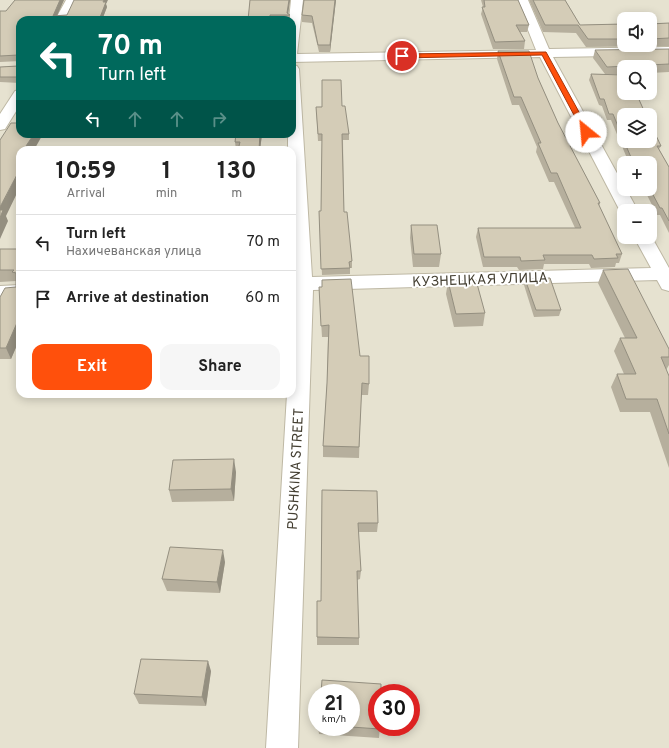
<!DOCTYPE html>
<html lang="en">
<head>
<meta charset="utf-8">
<style>
  :root { --surface:#fff; --page:#f6f6f6; --text:#222; --muted:#767676; --line:#e0e0e0; --accent:#ff500c }
  body { margin:0; font-family:Overpass,sans-serif; background:var(--page); color:var(--text); height:100vh; display:flex; flex-direction:column; font-size:15px; white-space:nowrap }
  * { box-sizing:border-box; margin:0 }
  p { font-size:13px; color:var(--muted) }
  .icon { flex:none; width:22px; height:22px; fill:none; stroke:currentColor; stroke-width:2; stroke-linecap:round; stroke-linejoin:round }
  .map { position:relative; flex:1; overflow:hidden }
  .sheet { position:absolute; left:16px; top:146px; width:280px; height:252px; display:flex; flex-direction:column; background:var(--surface); border-radius:12px; box-shadow:0 2px 10px #0003 }
  .sheet>* { flex:none }
  .guide { position:absolute; left:16px; top:16px; width:280px; height:122px; border-radius:12px; box-shadow:0 2px 10px #0003; background:#00695c; color:#fff; overflow:hidden }
  .controls { position:absolute; left:617px; top:12px; display:grid; gap:8px }
  .controls a { display:grid; place-items:center; width:40px; height:40px; border-radius:8px; background:var(--surface); box-shadow:0 2px 10px #0003; font-size:20px }
  .speed { position:absolute; left:308px; top:684px; display:flex; gap:8px; font-size:20px; font-weight:700; text-align:center }
  .speed>* { display:grid; place-content:center; width:52px; height:52px; border-radius:50%; background:var(--surface); box-shadow:0 2px 10px #0003; line-height:1 }
  .speed small { font-size:10px; font-weight:400 }
  .speed .limit { border:6px solid #d22; background:#fff; color:#111 }
  .pin { position:absolute; display:grid; place-items:center; width:34px; height:34px; color:#fff; margin:-17px; border:2px solid #fff; border-radius:50%; box-shadow:0 1px 4px #0007 }
  .me { position:absolute; width:44px; margin:-22px; rotate:332deg; stroke-linejoin:round; filter:drop-shadow(0 0 3px #0008) }
  .turn { display:flex; align-items:center; gap:14px; height:84px; padding:0 16px; font-size:18px }
  .turn .icon { width:52px; height:52px; stroke-width:2.5 }
  .turn b { display:block; font-size:28px; line-height:34px }
  .lanes { display:flex; align-items:center; height:38px; padding:0 16px; background:#0003; justify-content:center; gap:20px; direction:ltr }
  .lanes .off { opacity:.35 }
  .eta { display:flex; justify-content:space-evenly; align-items:center; height:68px; text-align:center }
  .eta b { font-size:24px; font-weight:700; line-height:28px }
  .action { display:flex; gap:8px; margin-top:auto; padding:8px 16px }
  .action a { flex:1; height:46px; border-radius:12px; background:var(--accent); color:#fff; font-size:16px; font-weight:700; line-height:46px; text-align:center }
  .action a+a { background:var(--page); color:var(--text) }
  ul { padding:0; list-style:none }
  li { display:flex; align-items:center; gap:12px; height:56px; padding:0 16px; border-top:1px solid var(--line) }
  li div { flex:1 }
  li b { display:block; font-size:15px }
  li em { font-style:normal }
  .map>svg:first-child { display:block }
  .residential { fill:#e6e2d0; fill-rule:evenodd }
  .lines { fill:none; stroke-linecap:round; stroke-linejoin:round }
  .minor-casing { stroke:#beb8a4; stroke-width:2 }
  .minor { fill:#fff; fill-rule:evenodd }
  .wall { fill:#b6af9d }
  .shaded-wall { fill:#948f80 }
  .building { fill:#d4ccb7; stroke:#948f80 }
  .route { fill:#ff500c; stroke:#a63408 }
  .labels { text-anchor:middle; stroke-width:4; stroke-linejoin:round; paint-order:stroke }
  .street-label { font-size:14px; fill:#443f32; stroke:#fff }
</style>
</head>
<body>
<div class="map">
<svg width="669" height="748" viewBox="0 0 669 748">
  <rect width="100%" height="100%" fill="#f2efe2"/>
  <path class="residential" d="M0,0H669V748H0ZM624,19H650V45H624ZM20,20H292V134H20ZM624,67H650V93H624ZM624,115H650V141H624ZM20,150H292V394H20ZM624,163H650V189H624ZM624,211H650V237H624ZM317,693H351V727H317ZM377,693H411V727H377Z"/>
  <g class="lines">
    <defs>
      <path id="minor" d="M66,0H78L67,20H55Z
        M291,0H303L297,54L536,50L516,0H528L549,49L669,47V55L553,57L624,186V189H626L638,211H624V215L620,211L540,57L292,62V20H289Z
        M292,65L297,66L299,69L312,277L651,268L634,237H650V234L669,268V291L662,289L657,280L313,290L298,748H266L287,394H292V150H288V134H292Z
        M20,90V105L5,129L0,130V114L15,91Z
        M20,285V297L0,298V286Z"/>
    </defs>
    <use href="#minor" class="minor-casing"/>
    <use href="#minor" class="minor"/>
  </g>
  <path class="wall" d="M15,0H64L57,16L67,15L106,4L107,7L102,20H20V83L0,82V67L18,66L20,64V61L0,62V11H6Z
    M250,0H290L288,14L290,15V20H248Z
    M336,0L330,52H319L312,23L302,22V15Z
    M481,0H518L529,25L527,32H520L525,41L524,49H493L481,14L483,7Z
    M529,0H565L580,25L624,24V45H650V24L669,23V46L586,47L576,33L543,32Z
    M669,49V72L650,73V67H624V74H606L661,146L659,149L669,167V233L660,215H657L644,189H650V163H629L611,120H607L602,106L599,105L589,80L591,74H605L593,58L595,50Z
    M498,51L538,78L558,123L600,203L599,206L622,254L619,263H616L615,267L591,268L589,264H544L543,269L519,270L517,267H483L476,237L478,228H575L554,182H549L536,152L537,147L519,105H512L497,59Z
    M342,106L349,134V140H343L344,212L352,261V268H350V274L322,275L319,211H321L322,141H318L316,107Z
    M236,134H262L260,150H236L235,142Z
    M411,225L441,254L439,267H413L410,238Z
    M0,249H20V338L11,359H0V297L16,287V281L0,282Z
    M603,270L669,349V365L666,370L669,376V468L650,412H620L611,387L617,374H624L614,351L620,338H625L598,283Z
    M525,279L561,310L559,316L534,317L524,285Z
    M448,281L485,313L483,326L454,327L446,294Z
    M319,287L360,356L369,384L368,395H361L359,458L323,457V446L327,383L328,337H322Z
    M236,472L234,501L172,502L169,490Z
    M322,490L378,523L377,532H358L361,571L360,579L357,580L359,638V645H317V637L321,601Z
    M225,562L220,593L167,591L162,579Z
    M211,671L206,706L139,704L134,694Z
    M318,727H380L379,738L319,734Z"/>
  <path class="shaded-wall" d="M60,0H64L55,20L53,16Z
    M104,0H108L106,4L107,7L102,20H99Z
    M289,0H290L288,15L287,13Z
    M335,0H336L330,52V45Z
    M34,134H43L34,150H28L26,146Z
    M260,134H262L260,150H259Z
    M20,169V187L6,216L8,221L0,239V207Z
    M20,316V338L11,359L6,348Z
    M234,459L236,472L234,501L231,489Z
    M223,550L225,562L220,593L217,582Z
    M208,661L211,671L206,706L202,697Z"/>
  <path class="building" d="M15,0H60L53,16L67,15L74,0H104L103,2H106L99,20H20V77H0V67L18,66L20,64V56L18,55L0,56V11H6Z
    M250,0H289L287,13L290,15H270V20H248Z
    M304,0H335L330,45H318L312,16L302,15Z
    M484,0H518L529,25H516L525,41L495,42L482,7H485Z
    M533,0H565L580,25L624,24V39H588L578,25H545Z
    M669,23V38L650,39V24Z
    M669,49V64L607,67L595,50Z
    M498,51H529L538,78L558,123L600,203H598L622,254H616L618,258L594,259L592,255H543L545,260L521,261L520,257H484L478,228H581L557,173H551L538,143H541L521,97H514Z
    M591,74L624,75V93H636L646,115H624V141L613,114H609L604,99H600Z
    M322,80H341L342,106H345L349,134H342L344,212H347L352,261L349,262L350,268L321,269L319,211H321L322,134H318L316,107H322Z
    M11,123H20V134H34L26,146H32L30,150H20V169L0,207V140Z
    M650,123L661,146H657L669,167V221L662,208H660L650,189V163H634L630,155L624,141H650Z
    M236,134H260L259,150H238L240,142H235Z
    M0,210H3L0,218Z
    M411,225H437L441,254H414Z
    M0,249H20V316L6,348H0V297L5,288L16,287V273L12,272L14,270H0Z
    M628,269L669,349V357H661L669,376V434L657,399H626L617,374H636L620,338H637L603,270Z
    M550,278L561,310H536L525,279Z
    M351,279L360,356H369V384L362,383L359,447L323,446L327,383L329,325L321,326L319,287H322V280Z
    M476,280L485,313L456,314L448,281Z
    M234,459L231,489L169,490L173,460Z
    M322,490L377,491L378,523H358L361,571H357L359,638L317,637V601H321Z
    M170,547L223,550L217,582L162,579Z
    M141,659L208,661L202,697L134,694Z
    M322,680L381,684V693H377V727H380V729L351,727V693H321Z"/>
  <path class="route" d="M546,52L590,132L589,133L583,132L542,55L402,58L400,56L402,54Z"/>
  <g class="labels">
    <g class="street-label">
      <text transform="translate(480 279) rotate(-2)" y="5">КУЗНЕЦКАЯ УЛИЦА</text>
      <text transform="translate(295 469) rotate(-87)" y="5">PUSHKINA STREET</text>
    </g>
  </g>
</svg>
<div class="controls">
<a><svg class="icon" aria-label="sound" viewBox="0 0 24 24"><path d="M4 9h4l5-4v14l-5-4H4zM17 9q2 3 0 6"/></svg></a>
<a><svg class="icon" aria-label="search" viewBox="0 0 24 24"><circle cx="10" cy="10" r="6"/><path d="M15 15l6 6"/></svg></a>
<a><svg class="icon" aria-label="layers" viewBox="0 0 24 24"><path d="M12 4l9 5-9 5-9-5zM3 14l9 5 9-5"/></svg></a>
<a>+</a>
<a>−</a>
</div>
<div class="speed"><div>21<small>km/h</small></div><div class="limit">30</div></div>
<div class="pin" style="left:402px;top:56px;background:#d93025"><svg class="icon" aria-label="arrive" viewBox="0 0 24 24"><path d="M6 21V4h12l-3 4 3 4H6"/></svg></div>
<svg class="me" style="left:586px;top:132px" viewBox="-20 -20 40 40"><circle r="19" fill="#fff"/><path d="M0-13L10 11 0 6-10 11z" fill="#ff500c"/></svg>
<div class="guide">
<div class="turn"><svg class="icon" aria-label="left" viewBox="0 0 24 24"><path d="M17 20v-9H6M10 6l-5 5 5 5"/></svg><div><b>70 m</b>Turn left</div></div>
<div class="lanes"><svg class="icon" aria-label="left" viewBox="0 0 24 24"><path d="M17 20v-9H6M10 6l-5 5 5 5"/></svg><svg class="icon off" aria-label="ahead" viewBox="0 0 24 24"><path d="M12 20V5M6 11l6-6 6 6"/></svg><svg class="icon off" aria-label="ahead" viewBox="0 0 24 24"><path d="M12 20V5M6 11l6-6 6 6"/></svg><svg class="icon off" aria-label="right" viewBox="0 0 24 24"><path d="M7 20v-9h11M14 6l5 5-5 5"/></svg></div>
</div>
<section class="sheet">
<div class="eta">
<div><b>10:59</b><p>Arrival</p></div>
<div><b>1</b><p>min</p></div>
<div><b>130</b><p>m</p></div>
</div>
<ul>
<li><svg class="icon" aria-label="left" viewBox="0 0 24 24"><path d="M17 20v-9H6M10 6l-5 5 5 5"/></svg><div><b>Turn left</b><p>Нахичеванская улица</p></div><em>70 m</em></li>
<li><svg class="icon" aria-label="arrive" viewBox="0 0 24 24"><path d="M6 21V4h12l-3 4 3 4H6"/></svg><div><b>Arrive at destination</b></div><em>60 m</em></li>
</ul>
<div class="action"><a>Exit</a><a>Share</a></div>
</section>
</div>
</body>
</html>
